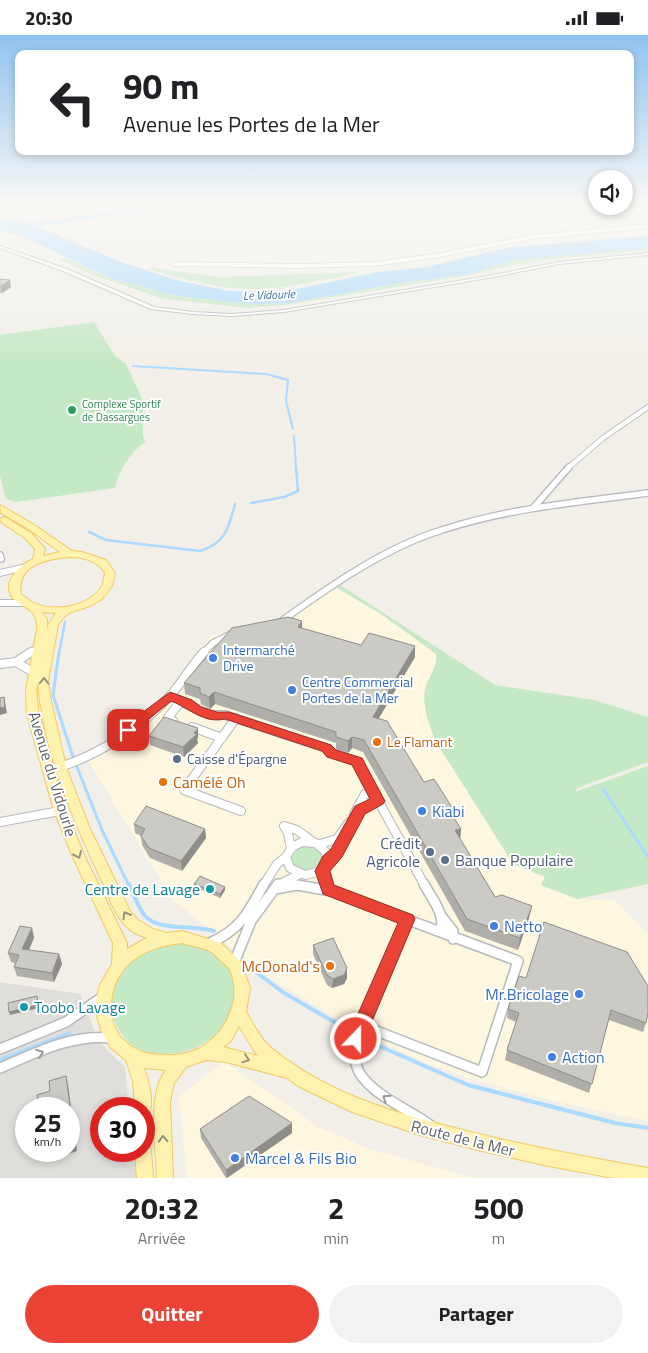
<!DOCTYPE html>
<html lang="fr">
<head>
<meta charset="utf-8">
<style>
  :root { --surface:#fff; --page:#f2f2f2; --text:#202124; --muted:#757577; --accent:#ea4335 }
  body { margin:0; font-family:"Titillium Web",sans-serif; background:var(--page); color:var(--text); height:100vh; display:flex; flex-direction:column; font-size:19px; white-space:nowrap }
  * { box-sizing:border-box; margin:0 }
  p { font-size:16px; color:var(--muted) }
  .icon { flex:none; width:28px; height:28px; fill:none; stroke:currentColor; stroke-width:2; stroke-linecap:round; stroke-linejoin:round }
  .map { position:relative; height:1143px; overflow:hidden }
  .sheet { display:flex; flex-direction:column; background:var(--surface); flex:1 }
  .sheet>* { flex:none }
  .guide { position:absolute; left:15px; top:15px; width:619px; height:105px; border-radius:10px; box-shadow:0 2px 8px #0003; background:#fff; color:var(--text); overflow:hidden }
  .buttons { position:absolute; left:588px; top:135px; display:grid; gap:10px }
  .buttons a { display:grid; place-items:center; width:45px; height:45px; border-radius:50%; background:var(--surface); box-shadow:0 2px 8px #0003; font-size:25px }
  .speed { position:absolute; left:15px; top:1062px; display:flex; gap:10px; font-size:25px; font-weight:700; text-align:center }
  .speed>* { display:grid; place-content:center; width:65px; height:65px; border-radius:50%; background:var(--surface); box-shadow:0 2px 8px #0003; line-height:1 }
  .speed small { font-size:12px; font-weight:400 }
  .speed .limit { border:8px solid #d22; background:#fff; color:#111 }
  .pin { position:absolute; display:grid; place-items:center; width:42px; height:42px; color:#fff; margin:-21px; border-radius:10px; box-shadow:0 2px 8px #0006 }
  .me { position:absolute; width:55px; margin:-28px; rotate:22deg; stroke-linejoin:round; filter:drop-shadow(0 0 4px #0008) }
  .turn { display:flex; align-items:center; gap:18px; height:105px; padding:0 25px; font-size:22px }
  .turn .icon { width:65px; height:65px; stroke-width:2.5 }
  .turn b { display:block; font-size:35px; line-height:42px }
  .eta { display:flex; justify-content:space-evenly; align-items:center; height:85px; text-align:center }
  .eta b { font-size:30px; font-weight:700; line-height:35px }
  .cta { display:flex; gap:10px; margin-top:auto; padding:10px 25px }
  .cta a { flex:1; height:58px; border-radius:30px; background:var(--accent); color:#fff; font-size:20px; font-weight:700; line-height:58px; text-align:center }
  .cta a+a { background:var(--page); color:var(--text) }
  .status { display:flex; justify-content:space-between; align-items:center; height:35px; padding:0 25px; background:var(--surface); direction:ltr }
  .status svg { height:14px; fill:currentColor }
  .map>svg:first-child { display:block }
  .commercial { fill:#fef7e0 }
  .industrial { fill:#e0deda; fill-rule:evenodd }
  .green { fill:#c5e8c5 }
  .water { fill:#aadaff }
  .lines { fill:none; stroke-linecap:round; stroke-linejoin:round }
  .stream-far3 { stroke:#aadaff; stroke-width:2 }
  .stream-far2 { stroke:#aadaff; stroke-width:2.5 }
  .stream-far1 { stroke:#aadaff; stroke-width:3 }
  .stream { stroke:#aadaff; stroke-width:4 }
  .river { fill:#aadaff; fill-rule:evenodd }
  .minor-far4-casing { stroke:#b5b8bc; stroke-width:5 }
  .minor-far3-casing { stroke:#b5b8bc; stroke-width:6 }
  .minor-far2-casing { stroke:#b5b8bc; stroke-width:8 }
  .minor-far1-casing { stroke:#b5b8bc; stroke-width:10 }
  .minor-casing { stroke:#b5b8bc; stroke-width:12 }
  .tertiary-casing { stroke:#b5b8bc; stroke-width:2 }
  .secondary-casing { stroke:#b6babf; stroke-width:2 }
  .primary-casing { stroke:#f2c960; stroke-width:2 }
  .minor-far4 { stroke:#fff; stroke-width:4 }
  .minor-far3 { stroke:#fff; stroke-width:4.5 }
  .minor-far2 { stroke:#fff; stroke-width:5.5 }
  .minor-far1 { stroke:#fff; stroke-width:8 }
  .minor { stroke:#fff; stroke-width:9 }
  .tertiary { fill:#fff; fill-rule:evenodd }
  .secondary { fill:#fff; fill-rule:evenodd }
  .primary { fill:#fff2af; fill-rule:evenodd }
  .wall { fill:#afaea9 }
  .shaded-wall { fill:#8f8d8a }
  .building { fill:#cccac5; stroke:#8f8d8a }
  .oneway { stroke:#979581 }
  .oneway2 { stroke:#979a9d }
  .route { fill:#ea4335; stroke:#982c22 }
  .leisure-dot { fill:#2e9e5b; stroke:#fff; stroke-width:2 }
  .shop-dot { fill:#3f7fe0; stroke:#fff; stroke-width:2 }
  .food-dot { fill:#e8710a; stroke:#fff; stroke-width:2 }
  .service-dot { fill:#5c6f8a; stroke:#fff; stroke-width:2 }
  .culture-dot { fill:#0f9aa8; stroke:#fff; stroke-width:2 }
  .labels { text-anchor:middle; stroke-width:4; stroke-linejoin:round; paint-order:stroke }
  .far-leisure-label { font-size:11px; fill:#27864d; stroke:#fff; text-anchor:start }
  .far-water-label { font-size:12px; font-style:italic; fill:#4174aa; stroke:#fff }
  .shop-label { font-size:14px; fill:#366cbe; stroke:#fff; text-anchor:start }
  .food-label { font-size:14px; fill:#c56008; stroke:#fff; text-anchor:start }
  .service-label { font-size:14px; fill:#4e5e75; stroke:#fff; text-anchor:start }
  .near-street-label { font-size:16px; fill:#5f6368; stroke:#fff }
  .near-food-label { font-size:16px; fill:#c56008; stroke:#fff; text-anchor:start }
  .near-shop-label { font-size:16px; fill:#366cbe; stroke:#fff; text-anchor:start }
  .near-service-label { font-size:16px; fill:#4e5e75; stroke:#fff; text-anchor:end }
  .near-culture-label { font-size:16px; fill:#0d838f; stroke:#fff; text-anchor:end }
</style>
</head>
<body>
<div class="status"><b>20:30</b><svg viewBox="0 0 49 12"><path d="M0 12V9h3v3zM5 12V6h3v6zM10 12V3h3v9zM15 12V0h3v12zM26 1h20v11H26zM47 4h2v5h-2z"/></svg></div>
<div class="map">
<svg width="648" height="1143" viewBox="0 0 648 1143">
  <rect width="100%" height="100%" fill="#f1efe8"/>
  <path class="commercial" d="M336,552L384,581L436,619L437,627L424,656L435,706L513,828L545,842L542,851L577,864L616,866L648,900V1086L558,1067L468,1043L424,1027L355,995L264,939L172,864L86,722L161,663L212,600L279,585L296,575L314,558Z
    M224,1026L318,1092L372,1115L475,1143H187L179,1062Z"/>
  <path class="industrial" d="M0,947L80,959L99,1007L125,1032L129,1074H101V1116H134L137,1143H0ZM26,1074H69V1116H26Z"/>
  <path class="green" d="M648,213V215L533,226L465,241L284,270L248,273L164,264L99,242L60,225L65,223L110,243L162,257L178,261L250,269L290,268L393,249L469,239L513,225Z
    M151,233L221,242L362,237C326,244 288,254 251,254C218,254 181,244 149,234Z
    M94,287L115,321L126,329L143,366V402L146,407C131,416 119,435 115,453L16,467L6,464L0,441V300Z
    M340,550L495,650L594,665L648,682V727L577,753L575,757L648,731V849L577,864L541,850L545,842L513,829L435,705C430,691 422,672 425,656C427,642 438,633 436,619L384,581L336,552Z
    M307,810L320,816L323,827C314,839 295,839 291,823L298,813Z
    M180,907C269,920 239,1019 165,1019C155,1019 142,1017 133,1010C99,985 107,937 143,917C155,911 167,909 180,907Z"/>
  <path class="water" d="M0,182L28,188L124,228L176,245L229,256H287L378,237L426,232L506,213L648,201V213L513,225L469,239L393,249L290,268L250,269L178,261L110,243L34,207L0,194Z"/>
  <g class="lines">
    <path class="stream-far3" d="M133,331L266,339L288,345L286,366L293,394
      M294,401L296,433"/>
    <path class="stream-far2" d="M251,468L284,462L298,456L296,432
      M89,497L106,505L200,516C225,509 229,492 235,469
      M59,618L65,587"/>
    <path class="stream-far1" d="M59,617L53,660L73,722
      M77,732L102,795L129,851
      M603,754L648,822"/>
    <path class="stream" d="M129,849C134,860 138,872 145,881C158,896 195,890 214,896
      M256,937L284,958L350,996
      M370,1007L468,1050L615,1088L648,1093
      M0,1025L70,998"/>
    <path class="river" d="M251,169H401L376,174L260,173L128,178L0,197V193L128,174Z"/>
    <defs>
      <path id="minor-far4" d="M174,229L297,231L374,229L435,221L532,202L648,191"/>
      <path id="minor-far3" d="M568,433L603,403L648,372"/>
      <path id="minor-far2" d="M534,472L569,432
        M0,520L1,524
        M283,585C330,551 386,512 442,495C509,473 578,467 648,458
        M29,618L37,613
        M203,618L213,608L233,598"/>
      <path id="minor-far1" d="M16,627L33,637
        M0,629L16,627L31,617
        M170,661L210,680H225L326,713L332,718L357,727L425,851
        M236,683L184,755L241,776
        M173,686L167,684L181,666
        M192,692L222,703
        M60,732C100,719 140,693 169,662C182,648 191,631 204,617
        M354,779L365,759L373,755
        M0,787L60,776
        M284,791L297,795L313,807
        M284,791L288,798L291,814
        M302,807L316,808L326,817L327,829L322,836L305,840L290,833L286,822L292,812Z
        M320,809L337,804L349,787
        M329,825L337,818L360,775L378,766
        M322,836L327,851
        M263,851L277,829L286,822
        M276,851L300,839
        M290,851H307"/>
      <path id="minor" d="M327,849L329,855
        M424,849C432,864 447,881 440,897
        M275,854L297,850L331,856L518,926L482,1037L361,990L407,884
        M442,882L453,896V904
        M210,908C241,894 248,878 264,849
        M234,928L251,886L278,849
        M361,990C358,1003 353,1015 356,1029C362,1056 409,1074 430,1090
        M0,1014L66,987L101,963
        M0,1033C36,1018 71,999 111,1003"/>
      <path id="tertiary" d="M0,211L67,234L154,272L193,277L232,279L284,275L488,241L559,227L648,218V220L559,229L488,243L284,277L232,281L193,279L151,274L63,236L0,213Z"/>
      <path id="secondary" d="M26,529L29,530L30,532L29,534L0,541V535Z
        M0,565H24L28,568L24,571H0Z"/>
      <path id="primary" d="M0,470L36,491L72,516L82,517L106,525L115,538L112,551L102,564L90,571L71,577L64,582L58,590L48,646L51,666L66,732L90,794L130,876L138,885L153,894L167,898L182,896L221,908L240,926L242,930L250,953L246,977C253,988 260,1003 269,1011C321,1055 387,1076 451,1092C516,1109 582,1121 648,1133V1143H613L549,1131L486,1117L420,1100L352,1077L298,1051L287,1043L226,1027L206,1025L186,1032L174,1048L170,1066L173,1143H157C156,1114 147,1058 166,1035L144,1033C149,1046 154,1066 149,1079L144,1081V1074H135L133,1046L126,1025L111,1013L101,995L97,981L96,966L100,950L112,929L113,908L72,820L54,776L27,679L26,655L37,594C37,571 25,576 13,563C0,547 21,530 33,524L35,514L25,503L1,487L0,484L4,482L7,483L32,499L45,514L43,521L60,517L30,495L1,478ZM70,522C84,522 98,526 105,538C104,543 104,549 101,553C87,573 50,578 30,566C27,564 24,561 21,559C16,529 47,524 70,522ZM42,577L56,578L48,590L47,596V584ZM38,648C44,717 71,780 100,842C108,858 113,877 125,890C131,897 139,900 147,903L127,914V908L84,820L66,776L39,679L36,655ZM182,908C191,911 203,912 211,917C214,918 217,922 219,924C223,928 228,931 230,935C243,964 226,998 200,1013C188,1019 175,1021 163,1020C147,1019 137,1017 125,1006C116,999 112,987 111,976C110,932 142,912 182,908ZM239,991L257,1020L258,1021L223,1012L231,1006Z
        M144,1108L149,1110L151,1116L153,1143H137L135,1116H144Z"/>
    </defs>
    <use href="#minor-far4" class="minor-far4-casing"/>
    <use href="#minor-far3" class="minor-far3-casing"/>
    <use href="#minor-far2" class="minor-far2-casing"/>
    <use href="#minor-far1" class="minor-far1-casing"/>
    <use href="#minor" class="minor-casing"/>
    <use href="#tertiary" class="tertiary-casing"/>
    <use href="#secondary" class="secondary-casing"/>
    <use href="#primary" class="primary-casing"/>
    <use href="#minor-far4" class="minor-far4"/>
    <use href="#minor-far3" class="minor-far3"/>
    <use href="#minor-far2" class="minor-far2"/>
    <use href="#minor-far1" class="minor-far1"/>
    <use href="#minor" class="minor"/>
    <use href="#tertiary" class="tertiary"/>
    <use href="#secondary" class="secondary"/>
    <use href="#primary" class="primary"/>
  </g>
  <path class="wall" d="M0,244L11,252L2,258H0Z
    M302,594L361,610L415,622L379,683L424,747L454,783L461,794L460,804L495,862L529,883L518,915L465,896L363,717L352,713L348,718L336,714V708L215,669L210,674L201,669L200,664L185,659L184,648Z
    M149,701L198,703L197,704L198,708L184,722L150,710Z
    M134,789L205,794L206,803L182,836L150,823L142,810L141,801L135,798Z
    M194,849L225,852V855L220,863L195,852Z
    M32,893L34,903L29,915L59,919L62,929L54,947L17,941L14,932L15,928L11,927L8,918Z
    M313,910L347,943L344,949L332,953L327,950L313,919Z
    M519,941L646,988L643,997L609,985L589,1058L505,1025L507,1015L516,987L507,983L508,974Z
    M200,1094L292,1098L226,1143L201,1103Z"/>
  <path class="shaded-wall" d="M10,245L11,252L2,258L1,251Z
    M302,586V597L298,592Z
    M415,611V622L373,693V682Z
    M214,657L215,669L210,674L209,662Z
    M4,662L7,678L0,680V673Z
    M198,693V703L197,704L198,708L184,722L183,712Z
    M352,702V713L348,718V706Z
    M205,794L206,803L182,836L181,826Z
    M461,794L460,805L455,795Z
    M225,852V855L220,863V859Z
    M532,871L529,883L518,915L520,903Z
    M32,893L34,903L25,923L22,914Z
    M59,919L62,929L54,947L52,938Z
    M347,933V943L344,949L332,953L333,944Z
    M37,961L39,973L10,980L9,977Z
    M66,1041L68,1050L77,1116L48,1126L46,1117L69,1116Z
    M292,1088V1098L227,1143L226,1135Z"/>
  <path class="building" d="M0,244L10,245L1,251H0Z
    M288,582L302,586L298,592L361,610L369,598L415,611L373,682L387,686L424,747L434,744L455,777L451,778L461,794L455,795L495,862L502,860L532,871L520,903L467,884L364,705L352,702L348,706L336,702V697L214,657L209,662L200,658V653L184,648L232,593Z
    M4,662L5,672L0,673V663Z
    M164,682L198,693L194,698L197,699L183,712L149,701Z
    M146,771L205,794L181,826L149,813L141,801L145,794L134,789Z
    M200,841L225,852L220,859L194,849Z
    M544,887L627,917L648,951V978L646,988L611,975L592,1049L507,1015L519,978L508,974L519,941L526,943Z
    M20,891L32,893L22,914L59,919L52,938L14,932L19,920L8,918Z
    M333,903L347,933L344,940L333,944L327,940L313,910Z
    M37,961L38,970L9,977L8,968Z
    M66,1041L75,1107L69,1109V1074H39L37,1060L50,1056L49,1046Z
    M249,1061L292,1088L226,1135L200,1094Z"/>
  <defs><path id="oneway-chevron" d="M-2-3.5L2.5 0L-2 3.5" fill="none" stroke-width="1.6" stroke-linecap="round" stroke-linejoin="round" transform="scale(1.25)"/></defs>
  <g class="oneway">
    <use href="#oneway-chevron" transform="translate(44 646) rotate(-88)"/>
    <use href="#oneway-chevron" transform="translate(78 820) rotate(66)"/>
    <use href="#oneway-chevron" transform="translate(126 880) rotate(-120)"/>
    <use href="#oneway-chevron" transform="translate(246 1024) rotate(18)"/>
    <use href="#oneway-chevron" transform="translate(163 1104) rotate(-93)"/>
  </g>
  <g class="oneway2">
    <use href="#oneway-chevron" transform="translate(40 1018) rotate(-21)"/>
    <use href="#oneway-chevron" transform="translate(386 1063) rotate(-145)"/>
  </g>
  <linearGradient id="sky" x2="0" y2="1"><stop stop-color="#8fc3f1"/><stop offset="0.51" stop-color="#f9f8f5"/><stop offset="1" stop-color="#f9f8f5" stop-opacity="0"/></linearGradient>
  <rect width="648" height="329" fill="url(#sky)"/>
  <path class="route" d="M170,657L192,665L201,672L217,677H229L331,710L336,715L362,723L385,766L383,769L365,779L342,822L330,836L334,850L413,880L415,884L362,1010L356,1012L350,1010L347,1004L398,888L323,859L315,836L323,821L331,814L355,771L370,764L352,730L327,722L322,716L225,684C204,689 189,673 171,666L132,698H123L121,695L123,692Z"/>
  <circle class="leisure-dot" cx="72" cy="375" r="5"/>
  <g class="shop-dot">
    <circle cx="213" cy="623" r="5"/>
    <circle cx="292" cy="655" r="5"/>
    <circle cx="422" cy="776" r="5"/>
    <circle cx="494" cy="891" r="5"/>
    <circle cx="579" cy="959" r="5"/>
    <circle cx="552" cy="1022" r="5"/>
    <circle cx="235" cy="1123" r="5"/>
  </g>
  <g class="food-dot">
    <circle cx="377" cy="707" r="5"/>
    <circle cx="163" cy="747" r="5"/>
    <circle cx="330" cy="931" r="5"/>
  </g>
  <g class="service-dot">
    <circle cx="177" cy="724" r="5"/>
    <circle cx="430" cy="817" r="5"/>
    <circle cx="445" cy="825" r="5"/>
  </g>
  <g class="culture-dot">
    <circle cx="210" cy="854" r="5"/>
    <circle cx="24" cy="972" r="5"/>
  </g>
  <g class="labels">
    <g class="far-leisure-label">
      <text x="82" y="373">Complexe Sportif<tspan x="82" dy="13">de Dassargues</tspan></text>
    </g>
    <g class="far-water-label">
      <text transform="translate(269 260) rotate(-2)" y="4">Le Vidourle</text>
    </g>
    <g class="shop-label">
      <text x="223" y="620">Intermarché<tspan x="223" dy="16">Drive</tspan></text>
      <text x="302" y="652">Centre Commercial<tspan x="302" dy="16">Portes de la Mer</tspan></text>
    </g>
    <g class="food-label">
      <text x="387" y="712">Le Flamant</text>
    </g>
    <g class="service-label">
      <text x="187" y="729">Caisse d'Épargne</text>
    </g>
    <g class="near-street-label">
      <text transform="translate(53 739) rotate(73)" y="6">Avenue du Vidourle</text>
      <text transform="translate(463 1103) rotate(14)" y="6">Route de la Mer</text>
    </g>
    <g class="near-food-label">
      <text x="173" y="753">Camélé Oh</text>
      <text x="320" y="937" text-anchor="end">McDonald's</text>
    </g>
    <g class="near-shop-label">
      <text x="432" y="782">Kiabi</text>
      <text x="504" y="897">Netto</text>
      <text x="569" y="965" text-anchor="end">Mr.Bricolage</text>
      <text x="562" y="1028">Action</text>
      <text x="245" y="1129">Marcel &amp; Fils Bio</text>
    </g>
    <g class="near-service-label">
      <text x="420" y="814">Crédit<tspan x="420" dy="18">Agricole</tspan></text>
      <text x="455" y="831" text-anchor="start">Banque Populaire</text>
    </g>
    <g class="near-culture-label">
      <text x="200" y="860">Centre de Lavage</text>
      <text x="34" y="978" text-anchor="start">Toobo Lavage</text>
    </g>
  </g>
</svg>
<div class="buttons">
<a><svg class="icon" aria-label="sound" viewBox="0 0 24 24"><path d="M4 9h4l5-4v14l-5-4H4zM17 9q2 3 0 6"/></svg></a>
</div>
<div class="speed"><div>25<small>km/h</small></div><div class="limit">30</div></div>
<div class="pin" style="left:128px;top:695px;background:#d93025"><svg class="icon" aria-label="arrive" viewBox="0 0 24 24"><path d="M6 21V4h12l-3 4 3 4H6"/></svg></div>
<svg class="me" style="left:356px;top:1004px" viewBox="-20 -20 40 40"><circle r="17" fill="#ea4335" stroke="#fff" stroke-width="3"/><path d="M0-11L8 9 0 5-8 9z" fill="#fff"/></svg>
<div class="guide">
<div class="turn"><svg class="icon" aria-label="left" viewBox="0 0 24 24"><path d="M17 20v-9H6M10 6l-5 5 5 5"/></svg><div><b>90 m</b>Avenue les Portes de la Mer</div></div>
</div>
</div>
<section class="sheet">
<div class="eta">
<div><b>20:32</b><p>Arrivée</p></div>
<div><b>2</b><p>min</p></div>
<div><b>500</b><p>m</p></div>
</div>
<div class="cta"><a>Quitter</a><a>Partager</a></div>
</section>
</body>
</html>
